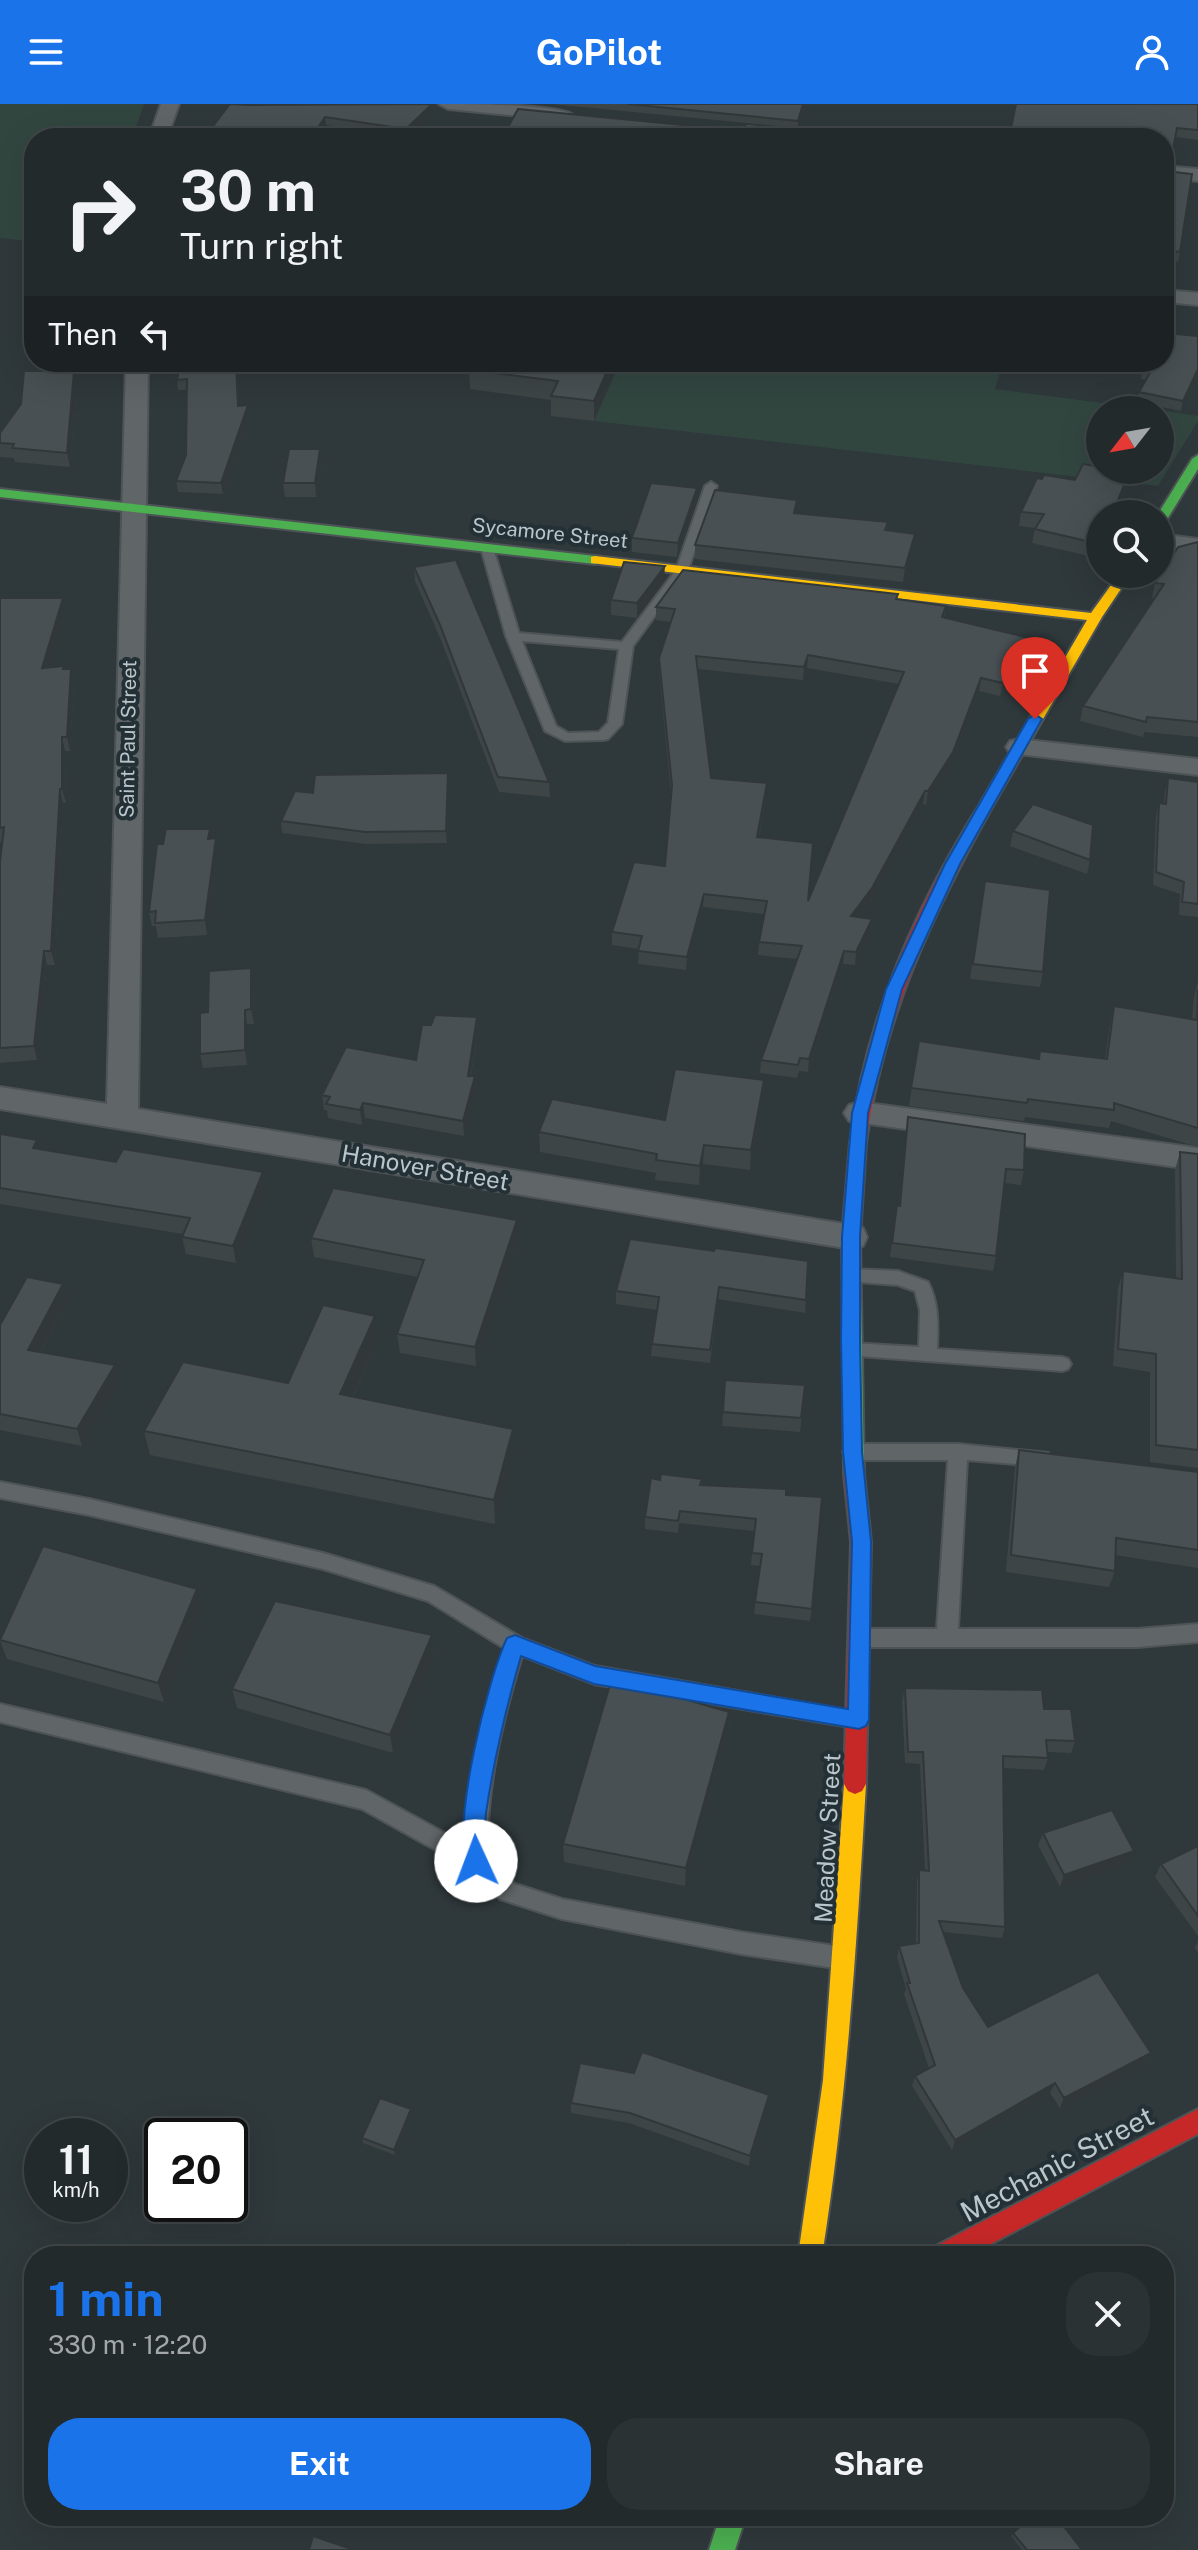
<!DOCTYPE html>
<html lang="en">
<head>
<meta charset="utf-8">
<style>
  :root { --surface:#232a2c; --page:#2b3234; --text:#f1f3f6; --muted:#a3a7a9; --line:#404648; --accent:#1a73e8 }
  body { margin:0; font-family:"Public Sans",sans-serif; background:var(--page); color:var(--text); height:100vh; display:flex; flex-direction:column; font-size:30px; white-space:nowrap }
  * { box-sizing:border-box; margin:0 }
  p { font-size:26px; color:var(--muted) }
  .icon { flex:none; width:44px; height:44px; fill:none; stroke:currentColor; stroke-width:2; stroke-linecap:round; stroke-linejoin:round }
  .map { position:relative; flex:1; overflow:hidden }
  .sheet { position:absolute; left:24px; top:2142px; width:1150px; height:280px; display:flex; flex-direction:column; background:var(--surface); border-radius:32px; box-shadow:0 8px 32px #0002,0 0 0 2px var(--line) }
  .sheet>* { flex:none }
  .banner { position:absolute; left:24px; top:24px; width:1150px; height:244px; border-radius:32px; box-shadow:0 8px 32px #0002,0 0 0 2px var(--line); background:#232a2c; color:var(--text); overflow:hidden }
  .needle { width:52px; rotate:239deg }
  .fabs { position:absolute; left:1086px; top:292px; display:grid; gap:16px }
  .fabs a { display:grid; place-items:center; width:88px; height:88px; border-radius:50%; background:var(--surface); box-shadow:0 8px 32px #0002,0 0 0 2px var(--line); font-size:40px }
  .speed { position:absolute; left:24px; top:2014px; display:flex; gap:16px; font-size:40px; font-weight:700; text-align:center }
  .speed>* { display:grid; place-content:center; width:104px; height:104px; border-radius:50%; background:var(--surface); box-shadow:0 8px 32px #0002,0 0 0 2px var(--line); line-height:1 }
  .speed small { font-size:20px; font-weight:400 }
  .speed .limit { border:4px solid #111; border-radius:12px; background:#fff; color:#111 }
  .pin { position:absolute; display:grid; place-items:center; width:68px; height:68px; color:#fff; margin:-82px -34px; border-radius:50% 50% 50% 0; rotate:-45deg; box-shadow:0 0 8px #0007 }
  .pin .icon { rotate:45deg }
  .me { position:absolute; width:88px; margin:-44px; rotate:358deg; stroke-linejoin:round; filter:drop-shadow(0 0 6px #0008) }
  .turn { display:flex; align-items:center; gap:28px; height:168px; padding:0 24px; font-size:36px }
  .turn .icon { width:104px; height:104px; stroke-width:2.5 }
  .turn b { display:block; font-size:56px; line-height:68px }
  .then { display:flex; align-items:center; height:76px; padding:0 24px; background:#0003; gap:16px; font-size:30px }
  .round { display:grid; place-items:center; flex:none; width:84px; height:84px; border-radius:32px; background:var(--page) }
  .head { display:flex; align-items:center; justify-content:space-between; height:136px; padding:0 24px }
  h1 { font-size:48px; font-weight:700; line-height:60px; color:var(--accent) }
  .cta { display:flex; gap:16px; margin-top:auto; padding:16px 24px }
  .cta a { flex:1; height:92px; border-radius:32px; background:var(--accent); color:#fff; font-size:32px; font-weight:700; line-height:92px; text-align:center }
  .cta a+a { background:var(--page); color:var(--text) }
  header { display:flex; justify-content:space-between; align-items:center; height:104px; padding:0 24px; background:var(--accent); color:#fff; font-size:36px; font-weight:700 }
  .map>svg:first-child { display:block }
  .green { fill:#324640 }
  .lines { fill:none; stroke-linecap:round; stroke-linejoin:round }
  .lane-casing { stroke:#4d5356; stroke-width:4 }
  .street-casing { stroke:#4d5356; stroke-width:4 }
  .fast-casing { stroke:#4d5356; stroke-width:4 }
  .slow-casing { stroke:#4d5356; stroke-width:4 }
  .jam-casing { stroke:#4d5356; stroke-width:4 }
  .lane { fill:#606668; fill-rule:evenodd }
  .street { fill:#606668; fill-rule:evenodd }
  .fast { fill:#4caf50; fill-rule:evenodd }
  .slow { fill:#ffc107; fill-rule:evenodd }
  .jam { fill:#c62828; fill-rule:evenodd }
  .wall { fill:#3e4547; fill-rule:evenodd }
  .shaded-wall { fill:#32383a }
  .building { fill:#485053; stroke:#32383a; stroke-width:2; fill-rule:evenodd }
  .route { fill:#1a73e8; stroke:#114b97; stroke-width:2 }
  .labels { text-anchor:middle; stroke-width:8; stroke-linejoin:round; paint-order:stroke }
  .far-street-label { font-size:20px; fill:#bbc6ca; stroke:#233036 }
  .street-label { font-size:24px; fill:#bbc6ca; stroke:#233036 }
  .near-street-label { font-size:28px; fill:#bbc6ca; stroke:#233036 }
</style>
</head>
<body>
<header><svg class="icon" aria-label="menu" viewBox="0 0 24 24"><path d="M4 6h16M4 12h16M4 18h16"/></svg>GoPilot<svg class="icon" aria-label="person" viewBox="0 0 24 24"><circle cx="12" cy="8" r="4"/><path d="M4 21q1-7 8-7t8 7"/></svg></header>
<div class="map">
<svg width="1198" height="2446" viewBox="0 0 1198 2446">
  <rect width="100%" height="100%" fill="#2f383b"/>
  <path class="green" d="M0,0H144L132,34H34V138L0,134Z
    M620,258H1003L995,285L1156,306H1100V366H1160V306L1198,312V317L1158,382L594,317Z"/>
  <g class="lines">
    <defs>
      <path id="lane" d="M711,378L717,382L688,466L633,542L622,620L608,635L603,636L565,637L545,627L506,532L481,444L487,440L493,444L519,529L622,538L676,466L705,382ZM522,537L619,545L608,619L599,628L568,629L556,622Z
        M851,1165L898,1167L928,1178C939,1199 938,1221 937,1245L1062,1253L1068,1255L1071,1260L1068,1265L1062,1267L845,1251L842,1246L845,1241L851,1239L919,1243L920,1206L915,1187L898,1181L845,1177L842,1172L845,1167Z
        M852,1340H958L1048,1349L1050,1354L1048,1359L1041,1362L967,1356L958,1525H1137L1198,1520V1538L1137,1543H861L854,1540L851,1534L854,1528L861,1525H937L948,1356H852L845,1353L843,1348L845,1343Z
        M0,1378L89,1395L323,1449L434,1482L522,1534L595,1562L863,1609L866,1615L863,1621L856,1624L594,1580L522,1552C502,1618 486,1684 487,1753L515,1780L562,1795L741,1828L842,1843L850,1846L853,1854L850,1862L842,1865L741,1850L562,1815L500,1795L468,1764L362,1705L0,1618V1600L366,1686L465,1740C465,1673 485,1607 504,1544L428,1497L323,1465L89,1411L0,1394Z"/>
      <path id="street" d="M161,0H179L167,34H149Z
        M439,0C463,0 559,0 573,11L564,16L448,5Z
        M748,23L803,28L812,34L741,33L739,29Z
        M1164,62L1198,65V77L1164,74Z
        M1164,186L1198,189V201L1164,198Z
        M126,258H148L138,1005L851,1121L863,1124L867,1133L863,1142L851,1145L0,1005V983L107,1000Z
        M1160,430L1198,435V449L1160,444Z
        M1019,635L1198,655V671L1010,649L1006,643L1010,637Z
        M860,998L1198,1044V1066L849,1017L844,1009L849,1001Z"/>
      <path id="fast" d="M1198,351V365L1166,417L1160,421L1158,410L1192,355Z
        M0,385L595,452L601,456L595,460L0,393Z
        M858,1033L866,1039L860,1133L864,1370L861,1375L854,1378L847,1375L844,1370L842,1133L850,1039Z
        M720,2412H746L735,2446H709Z"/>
      <path id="slow" d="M595,452L1091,509L1119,470H1131L1102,513L995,698L988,702L981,698L1087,516L591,459V453Z
        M855,1670L862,1673L866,1680C857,1838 847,1995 822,2152H798L823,1976L844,1680L848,1673Z"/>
      <path id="jam" d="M988,694L995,698C934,806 882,915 866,1039L864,1043H852L850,1039C865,916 917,799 983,695Z
        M854,1362L861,1365L864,1370L871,1438L866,1680L862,1687L855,1690L848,1687L844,1680L851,1438L844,1370L847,1365Z
        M1198,2005V2030L968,2152H931L934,2143Z"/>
    </defs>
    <use href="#lane" class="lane-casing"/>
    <use href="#street" class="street-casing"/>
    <use href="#fast" class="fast-casing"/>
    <use href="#slow" class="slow-casing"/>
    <use href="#jam" class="jam-casing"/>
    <use href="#lane" class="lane"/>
    <use href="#street" class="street"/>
    <use href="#fast" class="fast"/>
    <use href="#slow" class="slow"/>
    <use href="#jam" class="jam"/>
  </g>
  <path class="wall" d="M248,0H437V2L407,33L326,21L247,1Z
    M551,0H805L798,24Z
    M1198,0V36L1175,33L1170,60H1164V34Z
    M1164,66L1180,148L1178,158L1164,156Z
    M1198,232L1181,307L1137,298L1139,288L1146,276L1141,275L1142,269L1050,258H1164Z
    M237,258L239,302L249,312L223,390L178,388L176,377L186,351L187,286H178L177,276Z
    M494,258H620L594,317L551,312V296L470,285L469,266Z
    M77,281L70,363L15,358L14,354L0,353V329Z
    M322,359L316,393H285L283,379Z
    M1129,369L1126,383L1115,410H1100L1089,452L1032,439L1035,424L1019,422L1021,408L1042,375L1075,376Z
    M696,398L677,453L632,448V434Z
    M796,409L888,418L887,426L913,444L903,478L695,455V441Z
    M1198,438V633L1144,628L1143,633L1080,617L1083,602L1155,494H1152L1155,479Z
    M414,463L549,678L550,693L499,688L441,536L415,477Z
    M664,476L637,514L611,511V496Z
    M898,490L897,495L946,502L944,514L1029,534L1027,547L1000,592L979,587L951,661L926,701L923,700L871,797L859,813L872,815L871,828L855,861L843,860L808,968L799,967L797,974L760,969L761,956L797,855L758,851L759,838L764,810L703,803L686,866L638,860L639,845L612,841V828L665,762L671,690L659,567V554L671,518L656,516V503ZM807,564L899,580L808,797L759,733L766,692L711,674L698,565L803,576Z
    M0,494L66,508L49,563L64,562V565L74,579L70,647H65L66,699H63L55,861H47L37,956L0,959V758L2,738H0Z
    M448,669L449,681L447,739L366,740L282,729L281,717L313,689Z
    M1168,674L1198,678V813L1179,811L1180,790L1153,781L1156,712L1159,699H1164L1165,687Z
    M1013,727L1090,756L1087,770L1010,742Z
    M216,734L218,749L207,831L158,834L156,822H152L149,808L163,740Z
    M985,777L1043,868L1040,883L970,875Z
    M1198,877V1043L1111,1017L1109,1024L1025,1013L1024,1017L909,1002L919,937L1038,955L1040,947L1105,955L1110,920L1114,902L1192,915L1194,893Z
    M253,879L254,920H247V961L203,964L200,950L208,908Z
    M477,913L478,927L471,972H475L476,987L464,1032L365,1014L362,1021L328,1014L327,1006H324L322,991L416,956L431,921Z
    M764,976L763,995L750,1066L703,1060L699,1081L655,1076L656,1069L540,1048L539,1028L665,1016Z
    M908,1013L1024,1066L1021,1081L1005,1079L996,1152L993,1167L890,1153L897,1101H899Z
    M0,1030L39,1045L116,1058L263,1068L266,1085L236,1159L186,1150L182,1133L183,1130L0,1100Z
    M1180,1048L1198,1050V1364L1150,1358V1268L1113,1262L1118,1184L1123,1167L1176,1174L1175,1066Z
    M311,1134L518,1135L476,1262L400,1249L397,1230L418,1173L314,1153Z
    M630,1135L806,1196L805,1209L718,1195L710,1259L651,1252L652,1240L657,1206L616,1200V1187Z
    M63,1180L68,1196L41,1248L115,1261L119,1278L82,1342L0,1326V1221Z
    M378,1236L353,1293L514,1349L495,1420L150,1351L144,1327L288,1279Z
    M725,1276L805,1281L800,1328L722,1322Z
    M1019,1346L1198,1368V1464L1115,1451V1467L1109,1483L1006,1468L1015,1363Z
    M701,1381L786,1391L812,1505L810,1517L754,1510L760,1462L751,1461L754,1427L679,1419L678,1429L645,1425V1413Z
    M202,1504L164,1598L7,1555L0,1537V1535Z
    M432,1531L434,1550L393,1649L237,1604L232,1585Z
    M905,1584L1044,1605L1075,1637L1071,1649L1048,1648V1654L1044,1666L1003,1664L1005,1823L1002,1834L943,1828L963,1884L988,1923L1151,1949L1146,1959L1060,2004L1050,1989L952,2046L912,1982L915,1972L929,1964L904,1890L906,1885L897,1853L899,1842L916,1840L917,1777L919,1766L925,1767L920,1660L905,1659L902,1597Z
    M729,1608L728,1626L685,1782L564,1758L563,1740Z
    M1043,1729L1134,1747L1129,1759L1060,1783L1038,1741Z
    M1198,1742V1832L1155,1773L1161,1760Z
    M1198,1837V1849L1195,1844Z
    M571,1999L768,2001L749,2062L629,2019L571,2009Z
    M412,2010L395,2051L363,2039L362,2034Z
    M1013,2429L1082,2446H1022L1011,2432Z"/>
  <path class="shaded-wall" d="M432,0H437V2L407,33L406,25Z
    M803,0H805L798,24V17Z
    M325,13L326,21L317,34H311Z
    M611,258H620L594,317V297Z
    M1198,265V271L1181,307L1183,297Z
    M74,267L77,281L70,363L67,349Z
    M248,301L249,312L223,390L221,379Z
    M320,345L322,359L316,393L315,379Z
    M1129,369L1126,383L1115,410H1113Z
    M697,384L696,398L677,453L678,439Z
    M1100,423V433L1089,452L1091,438Z
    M915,430L913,444L903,478L905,464Z
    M665,462L664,476L637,514V499Z
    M63,494L66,508L45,577L42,564Z
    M1029,534L1027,547L1000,592L1003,579Z
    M808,551L807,564L803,576L804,563Z
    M71,565L74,579L70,647L67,633Z
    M981,574L979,587L951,661L926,701L928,687Z
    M62,633L65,647L66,699L62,685Z
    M448,669L449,681L447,739L446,727Z
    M767,679L766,692L756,746L757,733Z
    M60,685L63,699L55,861L51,847Z
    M925,687L923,700L871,797L850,825L851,812Z
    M216,734L218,749L207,831L205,816Z
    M704,790L703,803L686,866L687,853Z
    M872,815L871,828L855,861L856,848Z
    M44,847L47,861L37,956L34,942Z
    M844,847L843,860L808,968L809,955Z
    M251,864L253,879L254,920L251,905Z
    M245,906L247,920V961L245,946Z
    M477,913L478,927L468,987V972Z
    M475,972L476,987L464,1032L463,1017Z
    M764,976L763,995L750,1066L751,1046Z
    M363,999L365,1014L362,1021L360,1006Z
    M704,1041L703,1060L699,1081L700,1062Z
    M263,1068L266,1085L236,1159L233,1142Z
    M517,1116L518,1135L476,1262L475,1243Z
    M63,1180L68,1196L33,1262L28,1246Z
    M375,1212L378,1236L343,1314L340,1290Z
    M115,1261L119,1278L82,1342L77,1325Z
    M513,1325L514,1349L495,1420L494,1396Z
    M197,1485L202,1504L164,1598L158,1579Z
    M432,1531L434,1550L393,1649L390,1631Z
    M729,1608L728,1626L685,1782L686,1764Z
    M1134,1747L1129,1759L1060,1783L1064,1771Z
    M1151,1949L1146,1959L1060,2004L1064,1994Z
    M1055,1979L1050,1989L952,2046L955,2036Z
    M769,1991L768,2001L749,2062L750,2052Z
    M411,2005L412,2010L395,2051L394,2046Z"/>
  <path class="building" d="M230,0L247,1L432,0L406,25L325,13L311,34H204Z
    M628,0H803L798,17Z
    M1016,0H1198V26L1177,24L1172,50H1164V34H1009Z
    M518,5L745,27H795L793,34H502Z
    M1164,66L1166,67L1192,70L1180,148L1164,146Z
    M1164,229L1198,232V265L1183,297L1139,288L1151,267L1143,265L1147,259L1136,258H1164Z
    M181,258H236L238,302L248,301L221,379L176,377L186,351L187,275L177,276Z
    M494,258H611L594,297L551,292L558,277L469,266Z
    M24,267H74L67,349L12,344L14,340L0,339V329L21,300Z
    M289,345H320L315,379H283Z
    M1083,360L1100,363V366H1114L1129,369L1114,406L1111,405L1108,410H1100V423L1091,438L1035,425L1044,410L1021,408L1037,374L1042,375L1044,371L1075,376Z
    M651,379L697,384L678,439L632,434Z
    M715,386L797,396L794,409L888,418L885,426L915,430L905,464L695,441Z
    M1198,438V618L1147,613L1146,618L1083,602L1164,480L1155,479L1178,443Z
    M456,456L549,678L498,673L440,521L414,463Z
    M624,458L665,462L637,499L611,496Z
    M683,466L898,490L896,495L946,502L942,513L1029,534L1003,579L981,574L953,648L928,687H925L872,784L851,812L872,815L856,848L844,847L809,955L800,954L798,961L761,956L802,842L759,838L767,797L704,790L687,853L638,847L642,832L612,828L634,758L665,762L672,681L659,554L675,505L656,503ZM808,551L904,568L808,797L813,739L757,733L767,679L711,674L696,552L804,563Z
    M0,494H63L42,564L64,562L63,565H71L67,633H62V685H60L51,847H44L34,942L0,944V758L4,723L0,724Z
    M448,669L446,727L365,728L281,717L295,687L313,689L315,671Z
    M1168,674L1198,678V800L1182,798L1184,778L1156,768L1159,699L1166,700Z
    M1033,700L1093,721L1090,756L1013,727Z
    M166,725H210L208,735L216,734L205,816L155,819L156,807L149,808L157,740H163Z
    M985,777L1050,786L1043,868L973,860Z
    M251,864V905L245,906V946L200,950V909L208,908L209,867Z
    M1198,885V1024L1114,999V1006L1028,995L1027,999L911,984L919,937L1039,955L1040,947L1107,955L1114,902L1197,916Z
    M435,911L477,913L468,972H475L463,1017L363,999L360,1006L326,1000L330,993L322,991L346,943L416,956L422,921H431Z
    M675,965L764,976L751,1046L704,1041L700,1062L656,1056L657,1050L539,1028L552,995L665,1016Z
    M908,1013L1025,1030L1024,1066L1006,1065L996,1152L892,1139L897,1101L900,1102Z
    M0,1030L37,1036L33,1044L116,1058L123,1045L263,1068L233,1142L182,1133L190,1114L0,1084Z
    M1180,1048L1198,1050V1346L1156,1341V1250L1118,1245L1123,1167L1182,1175Z
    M333,1084L517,1116L475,1243L397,1230L424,1156L311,1134Z
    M630,1135L714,1147L715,1144L808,1157L806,1196L719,1183L710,1246L652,1240L659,1193L616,1187Z
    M27,1173L63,1180L28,1246L115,1261L77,1325L0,1310V1221Z
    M323,1201L375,1212L340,1290L513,1325L494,1396L144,1327L183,1258L288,1279Z
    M725,1276L805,1281L801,1314L723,1308Z
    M1019,1346L1198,1368V1446L1116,1434L1115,1467L1011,1451Z
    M661,1370L702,1375L700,1381L786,1385V1391L822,1393L812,1505L755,1498L762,1450L752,1449L756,1415L680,1407L678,1417L645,1413L651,1374L660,1376Z
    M43,1442L197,1485L158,1579L0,1536Z
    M275,1497L432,1531L390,1631L232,1585Z
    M612,1574L729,1608L686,1764L563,1740Z
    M905,1584L1042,1586L1044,1605H1071L1075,1637L1046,1636L1048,1654L1003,1652L1005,1823L939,1817L963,1884L988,1923L1098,1868L1151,1949L1064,1994L1055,1979L955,2036L915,1972L935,1961L907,1879H910L899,1842L919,1839V1766L929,1767L923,1648H908Z
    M1112,1706L1134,1747L1064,1771L1043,1729Z
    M1198,1742V1812L1161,1760Z
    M642,1948L769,1991L750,2052L630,2009L571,1999L580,1959L634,1969Z
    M380,1994L411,2005L394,2046L362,2034Z
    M627,2138L674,2152H623Z
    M1032,2412H1056L1082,2446H1027L1013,2429Z
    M313,2432L354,2446H309Z"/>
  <path class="route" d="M1035,610L1042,615L960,760L902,885L868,1009L860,1133V1236L862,1348L871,1438L869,1616L866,1622L859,1625L594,1580L521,1552C506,1604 494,1655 486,1709C483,1727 491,1747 483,1764L476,1767L468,1764C450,1724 488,1574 507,1534L515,1531L595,1562L848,1605L852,1438L843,1348L841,1236L842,1133L852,1009L886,885L945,760L1028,615Z"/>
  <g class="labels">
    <g class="far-street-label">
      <text transform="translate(550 429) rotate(6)" y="7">Sycamore Street</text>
      <text transform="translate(128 635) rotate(-89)" y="7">Saint Paul Street</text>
    </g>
    <g class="street-label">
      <text transform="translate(425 1064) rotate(10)" y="8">Hanover Street</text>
      <text transform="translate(828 1734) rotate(-87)" y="8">Meadow Street</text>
    </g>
    <g class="near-street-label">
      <text transform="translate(1057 2060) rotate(-28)" y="10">Mechanic Street</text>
    </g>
  </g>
</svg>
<div class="fabs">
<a><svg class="needle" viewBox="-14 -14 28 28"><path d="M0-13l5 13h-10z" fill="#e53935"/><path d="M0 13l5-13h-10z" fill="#a3a7a9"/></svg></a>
<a><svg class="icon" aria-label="search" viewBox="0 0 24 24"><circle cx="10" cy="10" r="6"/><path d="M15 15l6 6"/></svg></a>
</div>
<div class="speed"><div>11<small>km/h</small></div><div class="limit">20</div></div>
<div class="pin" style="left:1035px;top:615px;background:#d93025"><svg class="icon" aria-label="arrive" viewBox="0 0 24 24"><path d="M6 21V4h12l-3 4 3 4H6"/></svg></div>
<svg class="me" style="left:476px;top:1757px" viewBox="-20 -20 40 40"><circle r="19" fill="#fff"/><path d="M0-13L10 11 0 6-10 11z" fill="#1a73e8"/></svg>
<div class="banner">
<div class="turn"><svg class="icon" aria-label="right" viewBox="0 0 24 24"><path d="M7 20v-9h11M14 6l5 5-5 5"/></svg><div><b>30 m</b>Turn right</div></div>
<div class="then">Then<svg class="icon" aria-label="left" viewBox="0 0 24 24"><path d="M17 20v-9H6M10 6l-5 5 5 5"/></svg></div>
</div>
<section class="sheet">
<div class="head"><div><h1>1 min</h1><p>330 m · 12:20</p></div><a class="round"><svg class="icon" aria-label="close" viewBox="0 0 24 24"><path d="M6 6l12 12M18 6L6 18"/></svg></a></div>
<div class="cta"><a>Exit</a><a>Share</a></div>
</section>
</div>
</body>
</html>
